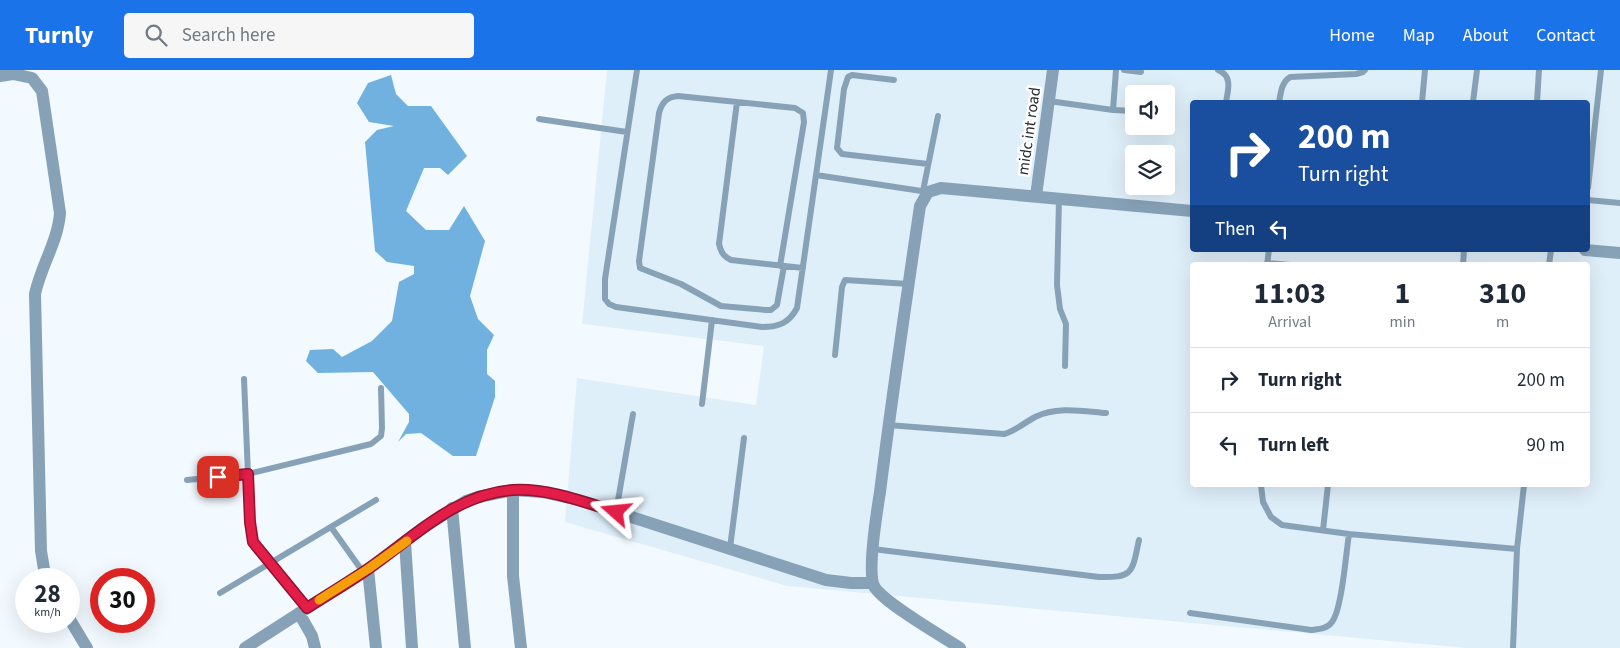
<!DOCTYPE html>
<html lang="en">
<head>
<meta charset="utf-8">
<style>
  :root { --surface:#fff; --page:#f6f6f7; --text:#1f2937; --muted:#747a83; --line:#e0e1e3; --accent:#1a73e8 }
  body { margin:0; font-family:"Source Sans 3",sans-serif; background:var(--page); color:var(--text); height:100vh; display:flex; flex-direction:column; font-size:19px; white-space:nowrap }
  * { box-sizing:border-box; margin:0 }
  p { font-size:16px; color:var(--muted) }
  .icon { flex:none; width:28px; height:28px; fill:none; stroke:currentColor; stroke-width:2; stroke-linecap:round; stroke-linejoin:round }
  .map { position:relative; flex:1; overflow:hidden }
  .side { position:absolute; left:1190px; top:192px; width:400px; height:225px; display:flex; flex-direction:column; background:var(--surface); border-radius:5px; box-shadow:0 5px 20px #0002 }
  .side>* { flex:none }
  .banner { position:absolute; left:1190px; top:30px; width:400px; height:152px; border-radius:5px; box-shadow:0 5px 20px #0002; background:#1a4fa0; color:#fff; overflow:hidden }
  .tools { position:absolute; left:1125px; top:15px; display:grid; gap:10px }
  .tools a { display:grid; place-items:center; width:50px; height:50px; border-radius:5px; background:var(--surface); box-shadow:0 5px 20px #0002; font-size:25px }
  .speed { position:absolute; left:15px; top:498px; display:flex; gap:10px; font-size:25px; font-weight:700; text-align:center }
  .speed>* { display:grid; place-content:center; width:65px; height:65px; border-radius:50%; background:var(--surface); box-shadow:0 5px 20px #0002; line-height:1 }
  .speed small { font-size:12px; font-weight:400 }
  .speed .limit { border:8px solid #d22; background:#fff; color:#111 }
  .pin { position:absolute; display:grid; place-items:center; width:42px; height:42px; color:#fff; margin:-21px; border-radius:10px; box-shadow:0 2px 8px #0006 }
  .me { position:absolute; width:55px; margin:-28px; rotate:288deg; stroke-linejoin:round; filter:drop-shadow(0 0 4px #0008) }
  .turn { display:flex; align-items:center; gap:18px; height:105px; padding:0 25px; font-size:22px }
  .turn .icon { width:65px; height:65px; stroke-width:2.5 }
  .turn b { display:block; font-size:35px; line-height:42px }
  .then { display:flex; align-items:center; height:48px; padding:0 25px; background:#0003; gap:10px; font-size:19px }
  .eta { display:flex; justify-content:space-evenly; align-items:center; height:85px; text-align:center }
  .eta b { font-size:30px; font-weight:700; line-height:35px }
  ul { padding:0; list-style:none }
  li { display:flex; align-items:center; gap:15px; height:65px; padding:0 25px; border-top:1px solid var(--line) }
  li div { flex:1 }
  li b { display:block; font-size:19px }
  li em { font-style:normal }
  header { display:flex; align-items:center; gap:30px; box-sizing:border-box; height:70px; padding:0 25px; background:var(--accent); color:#fff }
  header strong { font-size:24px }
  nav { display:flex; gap:28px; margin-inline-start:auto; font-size:18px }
  .search { width:350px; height:45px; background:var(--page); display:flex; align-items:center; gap:12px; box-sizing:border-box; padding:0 18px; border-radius:5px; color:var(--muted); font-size:19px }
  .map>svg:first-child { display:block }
  .built { fill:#dfeffa; fill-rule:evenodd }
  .water { fill:#70b1df }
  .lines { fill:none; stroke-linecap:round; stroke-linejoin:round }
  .service { stroke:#87a2b7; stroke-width:6 }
  .minor { stroke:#87a2b7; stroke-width:12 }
  .route-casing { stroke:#92132f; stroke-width:12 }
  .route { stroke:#e11d48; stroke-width:9 }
  .slow { stroke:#f59e0b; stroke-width:9 }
  .labels { text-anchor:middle; stroke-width:5; stroke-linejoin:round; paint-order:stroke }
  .street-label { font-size:16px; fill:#262d32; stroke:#fff }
</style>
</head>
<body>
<header>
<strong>Turnly</strong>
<div class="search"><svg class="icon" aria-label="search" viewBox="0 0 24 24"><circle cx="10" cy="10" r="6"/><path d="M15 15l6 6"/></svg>Search here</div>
<nav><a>Home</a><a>Map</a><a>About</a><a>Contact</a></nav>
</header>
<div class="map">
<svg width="1620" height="578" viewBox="0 0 1620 578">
  <rect width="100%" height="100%" fill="#f2f9ff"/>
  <path class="built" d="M607,0H1620V578H1467L787,516L565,452L577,308L756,335L764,276L582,254ZM1134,24H1166V56H1134ZM1192,32H1588V180H1192ZM1134,84H1166V116H1134ZM1192,195H1588V415H1192Z"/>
  <path class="water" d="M391,5L396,24L408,36H431L467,86L448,105L440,98H424L406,141L426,160H449L464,136L485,171L470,226L478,249L494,265L487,280V304L495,311V327L476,386H453L421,363L406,364L398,372L409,352V344L373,302L318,303L306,291L310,280L333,279L342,287L372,271L392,251L399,212L414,204V196L387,192L375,181L365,72L377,60L394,56L369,52L357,33L368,13Z"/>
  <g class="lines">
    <path class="service" d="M637,0L605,209V229L609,234L616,237L762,257C779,257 789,253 797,238L831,0
      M1124,0L1141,2
      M1218,0C1233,6 1228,20 1226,32
      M894,10L852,5L848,7L844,19L837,78L842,84L928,94
      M1049,31L1113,40L1134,41
      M737,32L719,174C721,182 723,186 731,190L803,198
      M1279,32C1281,23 1281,13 1290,7L1356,4L1363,2L1365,0
      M1422,32L1425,0
      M1473,32L1477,0
      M1537,32L1539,0
      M1113,40L1116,0
      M539,49L627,62
      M816,105L928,122
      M1588,118L1601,0
      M923,121L938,46
      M1059,129L1057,215L1060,239L1066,254L1065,296
      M1588,130L1620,133
      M1267,193L1290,195
      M1267,195L1269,180
      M1463,195L1464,180
      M1549,195L1551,180
      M780,196L804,52L803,43L795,38L678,26C667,27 662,32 659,43L639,191L640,198L681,214L721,236L766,240H771L777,235L784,196
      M835,285L842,217L845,210L909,214
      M244,309L250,452L253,472L257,478L307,538
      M702,334L712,250
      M888,355L1004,364C1015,361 1024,353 1035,347C1057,336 1082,341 1106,343
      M187,410L248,404L371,374L381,366L382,358L381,318
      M1261,415L1263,432L1271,447L1282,455L1349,464L1517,479
      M616,442L633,344
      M331,457L363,502
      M1323,460L1328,415
      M730,478L744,368
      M873,479L1099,507C1134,508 1132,502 1139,470
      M220,523L376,430
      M1190,543L1311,560C1319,559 1327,559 1332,552C1342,539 1346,483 1349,464
      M1513,578L1517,479L1524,415"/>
    <path class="minor" d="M0,6L13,4L32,8L42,21L60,143C58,171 41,196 35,224L41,481L44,499L48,509
      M1036,126L1053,0
      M1585,180L1620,183
      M513,420V506L521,578
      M452,438L465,578
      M405,472L412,578
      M368,499L376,578
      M299,543L312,566L315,578
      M69,548L87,578
      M245,578L368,499L424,457L466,431L478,427L513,420L542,422L579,430L826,510L851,513H873
      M960,578C942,566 882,532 874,516C867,501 877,441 880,422C892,326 906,231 920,136L928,122L941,118L1192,141"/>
  </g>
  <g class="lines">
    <defs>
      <path id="route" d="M218,407L248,404L250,452L253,472L307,538C327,525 348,513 368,499C413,468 454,424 513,420C548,418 584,432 616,442"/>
    </defs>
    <use href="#route" class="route-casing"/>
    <use href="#route" class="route"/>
    <path class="slow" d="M319,530L368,499L407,471"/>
  </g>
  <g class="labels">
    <g class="street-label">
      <text transform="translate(1028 61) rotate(-82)" y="6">midc int road</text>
    </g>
  </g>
</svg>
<div class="tools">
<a><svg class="icon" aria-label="sound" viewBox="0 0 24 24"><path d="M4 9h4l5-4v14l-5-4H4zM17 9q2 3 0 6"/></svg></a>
<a><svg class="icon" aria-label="layers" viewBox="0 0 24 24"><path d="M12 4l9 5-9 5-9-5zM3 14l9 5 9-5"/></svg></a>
</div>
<div class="speed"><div>28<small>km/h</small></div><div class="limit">30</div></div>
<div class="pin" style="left:218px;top:407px;background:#d93025"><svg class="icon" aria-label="arrive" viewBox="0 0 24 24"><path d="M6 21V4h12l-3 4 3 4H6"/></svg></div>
<svg class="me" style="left:616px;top:442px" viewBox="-20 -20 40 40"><path d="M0-17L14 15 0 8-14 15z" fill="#e11d48" stroke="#fff" stroke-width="4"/></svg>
<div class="banner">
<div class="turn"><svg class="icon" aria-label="right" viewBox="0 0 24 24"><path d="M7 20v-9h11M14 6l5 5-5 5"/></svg><div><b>200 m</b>Turn right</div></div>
<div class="then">Then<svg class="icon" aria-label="left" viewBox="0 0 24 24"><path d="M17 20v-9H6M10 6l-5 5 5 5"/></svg></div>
</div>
<section class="side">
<div class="eta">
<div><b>11:03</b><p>Arrival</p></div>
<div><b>1</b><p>min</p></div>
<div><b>310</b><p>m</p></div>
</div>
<ul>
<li><svg class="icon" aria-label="right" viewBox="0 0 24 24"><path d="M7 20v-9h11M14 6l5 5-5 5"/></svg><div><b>Turn right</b></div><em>200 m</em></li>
<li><svg class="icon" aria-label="left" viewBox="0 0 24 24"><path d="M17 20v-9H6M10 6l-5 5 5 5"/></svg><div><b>Turn left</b></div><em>90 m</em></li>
</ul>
</section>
</div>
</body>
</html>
